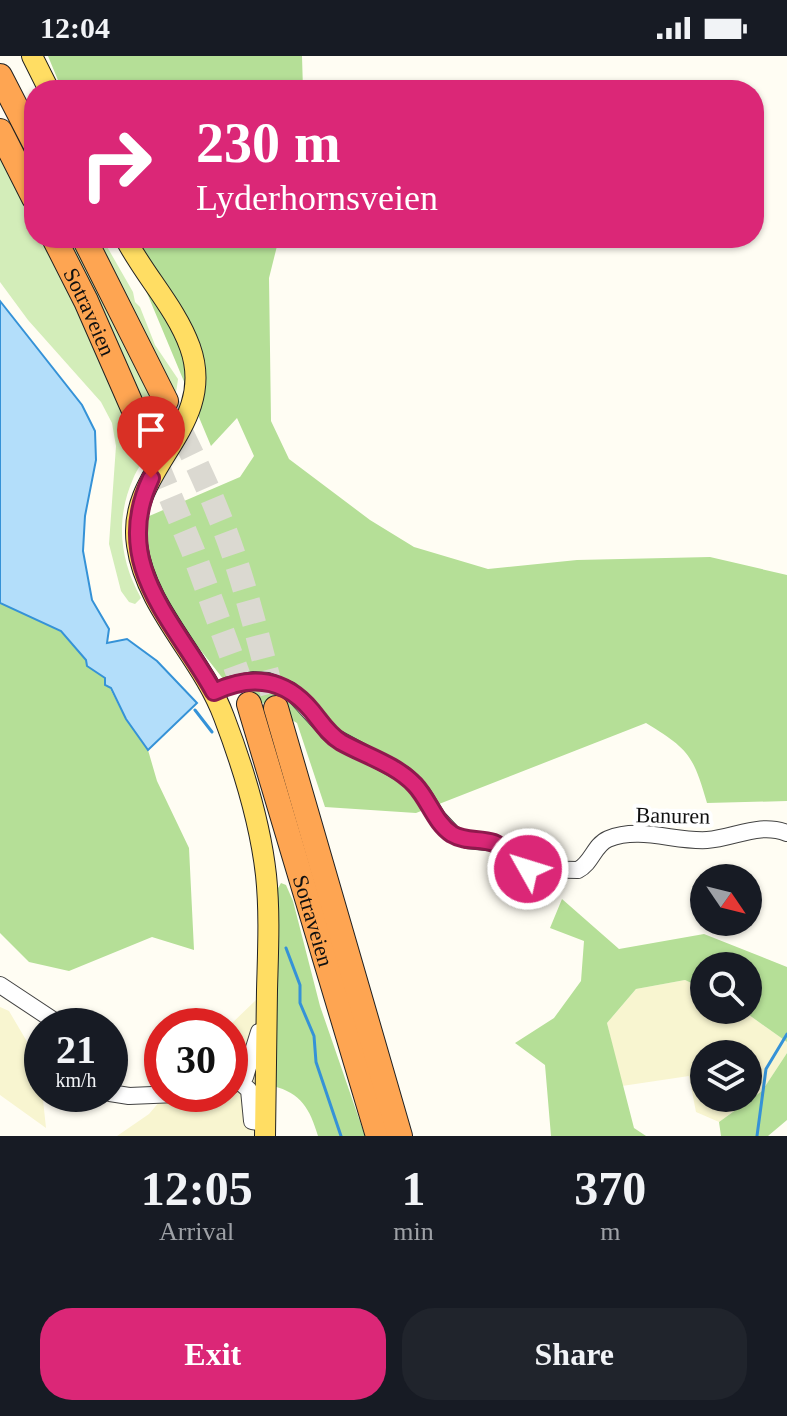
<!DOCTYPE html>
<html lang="en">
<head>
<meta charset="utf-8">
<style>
  :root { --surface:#171b24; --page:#20242c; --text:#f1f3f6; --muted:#9ea1a6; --accent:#db2777 }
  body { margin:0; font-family:"Times New Roman",serif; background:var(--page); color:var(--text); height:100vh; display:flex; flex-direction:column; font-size:30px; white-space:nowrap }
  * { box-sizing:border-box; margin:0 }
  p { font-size:26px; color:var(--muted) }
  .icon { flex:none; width:44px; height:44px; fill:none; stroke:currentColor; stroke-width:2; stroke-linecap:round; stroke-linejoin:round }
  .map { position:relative; height:1080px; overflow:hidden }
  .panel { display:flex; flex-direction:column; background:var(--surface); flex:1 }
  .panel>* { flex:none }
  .hud { position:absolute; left:24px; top:24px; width:740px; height:168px; border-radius:32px; box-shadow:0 2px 6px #0004; background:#db2777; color:#fff; overflow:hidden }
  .needle { width:52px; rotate:125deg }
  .buttons { position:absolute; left:690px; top:808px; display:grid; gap:16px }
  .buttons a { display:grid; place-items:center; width:72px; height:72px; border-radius:50%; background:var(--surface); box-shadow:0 2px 6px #0004; font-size:40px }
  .speed { position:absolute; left:24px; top:952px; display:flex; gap:16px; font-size:40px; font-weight:700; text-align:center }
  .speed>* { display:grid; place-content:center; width:104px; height:104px; border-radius:50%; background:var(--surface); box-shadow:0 2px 6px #0004; line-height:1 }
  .speed small { font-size:20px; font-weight:400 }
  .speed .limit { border:12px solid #d22; background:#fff; color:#111 }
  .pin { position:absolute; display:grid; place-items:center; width:68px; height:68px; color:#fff; margin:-82px -34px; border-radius:50% 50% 50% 0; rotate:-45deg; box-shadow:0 0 8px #0007 }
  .pin .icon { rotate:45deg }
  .me { position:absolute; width:88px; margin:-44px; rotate:309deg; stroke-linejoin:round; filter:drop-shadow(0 0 6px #0008) }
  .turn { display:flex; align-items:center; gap:28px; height:168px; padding:0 40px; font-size:36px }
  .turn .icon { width:104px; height:104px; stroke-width:2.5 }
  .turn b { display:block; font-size:56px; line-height:68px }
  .eta { display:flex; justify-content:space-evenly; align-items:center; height:136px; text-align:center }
  .eta b { font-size:48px; font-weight:800; line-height:56px }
  .primary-button { display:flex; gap:16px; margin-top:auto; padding:16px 40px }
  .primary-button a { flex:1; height:92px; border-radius:32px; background:var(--accent); color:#fff; font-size:32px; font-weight:800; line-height:92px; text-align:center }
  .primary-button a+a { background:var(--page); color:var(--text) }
  .status { display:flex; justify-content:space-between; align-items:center; height:56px; padding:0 40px; background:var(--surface); direction:ltr }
  .status svg { height:22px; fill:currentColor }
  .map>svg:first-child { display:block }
  .farmland { fill:#f8f5d0; fill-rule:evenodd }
  .green { fill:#d3edb9 }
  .forest { fill:#b5df97 }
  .water { fill:#b3defa; stroke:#3592d7; stroke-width:2 }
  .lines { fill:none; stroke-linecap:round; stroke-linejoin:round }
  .stream { stroke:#3592d7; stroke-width:3 }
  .highway-tunnel { stroke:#dbd9d1; stroke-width:24; stroke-dasharray:24 12; stroke-linecap:butt }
  .minor-casing { stroke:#434343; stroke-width:18 }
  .major-casing { stroke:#212121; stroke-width:22 }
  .highway-casing { stroke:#212121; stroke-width:26 }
  .minor { stroke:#fff; stroke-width:16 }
  .major { stroke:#ffdd63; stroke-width:20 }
  .highway { stroke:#fea552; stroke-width:24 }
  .route-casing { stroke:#8e194d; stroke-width:20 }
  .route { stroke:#db2777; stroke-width:14 }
  .labels { text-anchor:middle; stroke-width:8; stroke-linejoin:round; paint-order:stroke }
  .street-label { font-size:22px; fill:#101010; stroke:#fff }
</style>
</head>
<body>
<div class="status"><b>12:04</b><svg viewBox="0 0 49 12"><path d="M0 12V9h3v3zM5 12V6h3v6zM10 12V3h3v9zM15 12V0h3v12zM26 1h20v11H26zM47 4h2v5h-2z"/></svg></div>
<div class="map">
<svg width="787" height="1080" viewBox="0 0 787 1080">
  <rect width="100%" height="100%" fill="#fffdf3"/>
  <path class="farmland" d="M685,924L704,933V954H742L787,986V997L762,1035L719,1066L696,1056L689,1020L622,1030L607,967L636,933ZM704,998H748V1042H704Z
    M258,942L264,1080H117L149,1058L166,1038H230L229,970Z
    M0,951L9,955L39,1006L46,1072L0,1039Z"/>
  <path class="green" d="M0,97L34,165V182H102L133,236L135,246L140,251L155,289L178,323C175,349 168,370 153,392C146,402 137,412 133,423C115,464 120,505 141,542L135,548L129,546L121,535L109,488L116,390L112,367L101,346L28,264L0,226Z"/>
  <path class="forest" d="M48,0H302L303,34H62Z
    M124,182H279L269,222L271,365L289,403L370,464L414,491L488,513L577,504L710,501L787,519V745L707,747C693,698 688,693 646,667L416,757L325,751L297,667L224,624L158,540L126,470L240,421L254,400L237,362L211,390Z
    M0,547L61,575L105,623L126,663L148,694L157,725L189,792L194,894L152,881L69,915L29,906L0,877Z
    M281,827L286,829L293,845L320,950L365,1080H318C310,1053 301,1037 273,1030L278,889L277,834Z
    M562,843L619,893L704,878L787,911V986L742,954H748V910H704V933L685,924L636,933L607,967L634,1072L646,1080H551L545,1009L515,987L554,962L581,925L584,885L550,872Z
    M787,997V1064L768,1080H721L719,1066L762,1035Z"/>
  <path class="water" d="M0,245L82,349L95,375L96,404L85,460L83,495L92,544L109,573L107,587L127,583L157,605L197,647L148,694L126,663L111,632L105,629V622L87,610L86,604L61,575L0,547Z"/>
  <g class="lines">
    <path class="stream" d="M195,654L212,676
      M286,892L300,929V947L314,980L316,1006L341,1080
      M757,1080L766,1013L787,978"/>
    <path class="highway-tunnel" d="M166,345C184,382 203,419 218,457C244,520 259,586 276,652
      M143,375L193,495L249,648"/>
    <defs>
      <path id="minor" d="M214,636L229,629L253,624L268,625L290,634L331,679L405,719L423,738L438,762L453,778L467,784L495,787L528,813L578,814C592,807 594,789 608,783C640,770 675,786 707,784C735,782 759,766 787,777
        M0,929L62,970
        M239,1025L249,1034L252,1065L265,1067
        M230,1030L245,1021L259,976H267
        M110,1037L129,1040L177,1038"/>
      <path id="major" d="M32,0L49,34
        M125,182C144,219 176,252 190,291C219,372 125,412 137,489C146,553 202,601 224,661C243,711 260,765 266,819C270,857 268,896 267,934C266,983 266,1031 265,1080"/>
      <g id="highway">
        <path d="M0,20L34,86"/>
        <path d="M0,75L34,142"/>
        <path id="s1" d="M54,182L86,245L143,375"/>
        <path d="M84,182L166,345"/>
        <path id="s2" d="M249,648L378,1080"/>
        <path d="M276,652L400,1080"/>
      </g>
    </defs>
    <use href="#minor" class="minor-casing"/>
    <use href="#major" class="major-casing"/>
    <use href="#highway" class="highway-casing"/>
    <use href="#minor" class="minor"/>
    <use href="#major" class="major"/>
    <use href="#highway" class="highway"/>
  </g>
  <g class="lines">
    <defs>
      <path id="route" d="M151,422C110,509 174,564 214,636C251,618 285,622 312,655C321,666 328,678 341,686C366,700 395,708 415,729C429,744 435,767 452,778C465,786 480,782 494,787C507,792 516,806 528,813"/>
    </defs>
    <use href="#route" class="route-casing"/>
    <use href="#route" class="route"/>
  </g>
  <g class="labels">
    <g class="street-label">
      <text dy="8" stroke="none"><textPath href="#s1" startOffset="82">Sotraveien</textPath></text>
      <text transform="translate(673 759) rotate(1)" y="8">Banuren</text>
      <text dy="8" stroke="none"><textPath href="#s2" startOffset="226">Sotraveien</textPath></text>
    </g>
  </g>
</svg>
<div class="buttons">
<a><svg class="needle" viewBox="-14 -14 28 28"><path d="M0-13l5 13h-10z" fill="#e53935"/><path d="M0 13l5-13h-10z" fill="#9ea1a6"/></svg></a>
<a><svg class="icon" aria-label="search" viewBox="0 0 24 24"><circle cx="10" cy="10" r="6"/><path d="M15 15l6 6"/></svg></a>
<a><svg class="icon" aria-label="layers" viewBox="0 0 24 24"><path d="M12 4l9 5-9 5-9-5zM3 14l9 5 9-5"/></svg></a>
</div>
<div class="speed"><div>21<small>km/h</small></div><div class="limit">30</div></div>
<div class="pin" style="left:151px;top:422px;background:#d93025"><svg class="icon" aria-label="arrive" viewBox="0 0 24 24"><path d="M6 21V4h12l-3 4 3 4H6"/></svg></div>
<svg class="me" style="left:528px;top:813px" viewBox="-20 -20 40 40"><circle r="17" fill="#db2777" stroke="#fff" stroke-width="3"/><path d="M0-11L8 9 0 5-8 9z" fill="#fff"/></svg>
<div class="hud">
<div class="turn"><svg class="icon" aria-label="right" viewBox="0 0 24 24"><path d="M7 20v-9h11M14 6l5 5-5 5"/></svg><div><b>230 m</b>Lyderhornsveien</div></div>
</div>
</div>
<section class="panel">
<div class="eta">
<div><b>12:05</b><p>Arrival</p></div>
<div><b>1</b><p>min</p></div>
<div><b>370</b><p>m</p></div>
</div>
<div class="primary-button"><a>Exit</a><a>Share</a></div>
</section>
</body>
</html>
